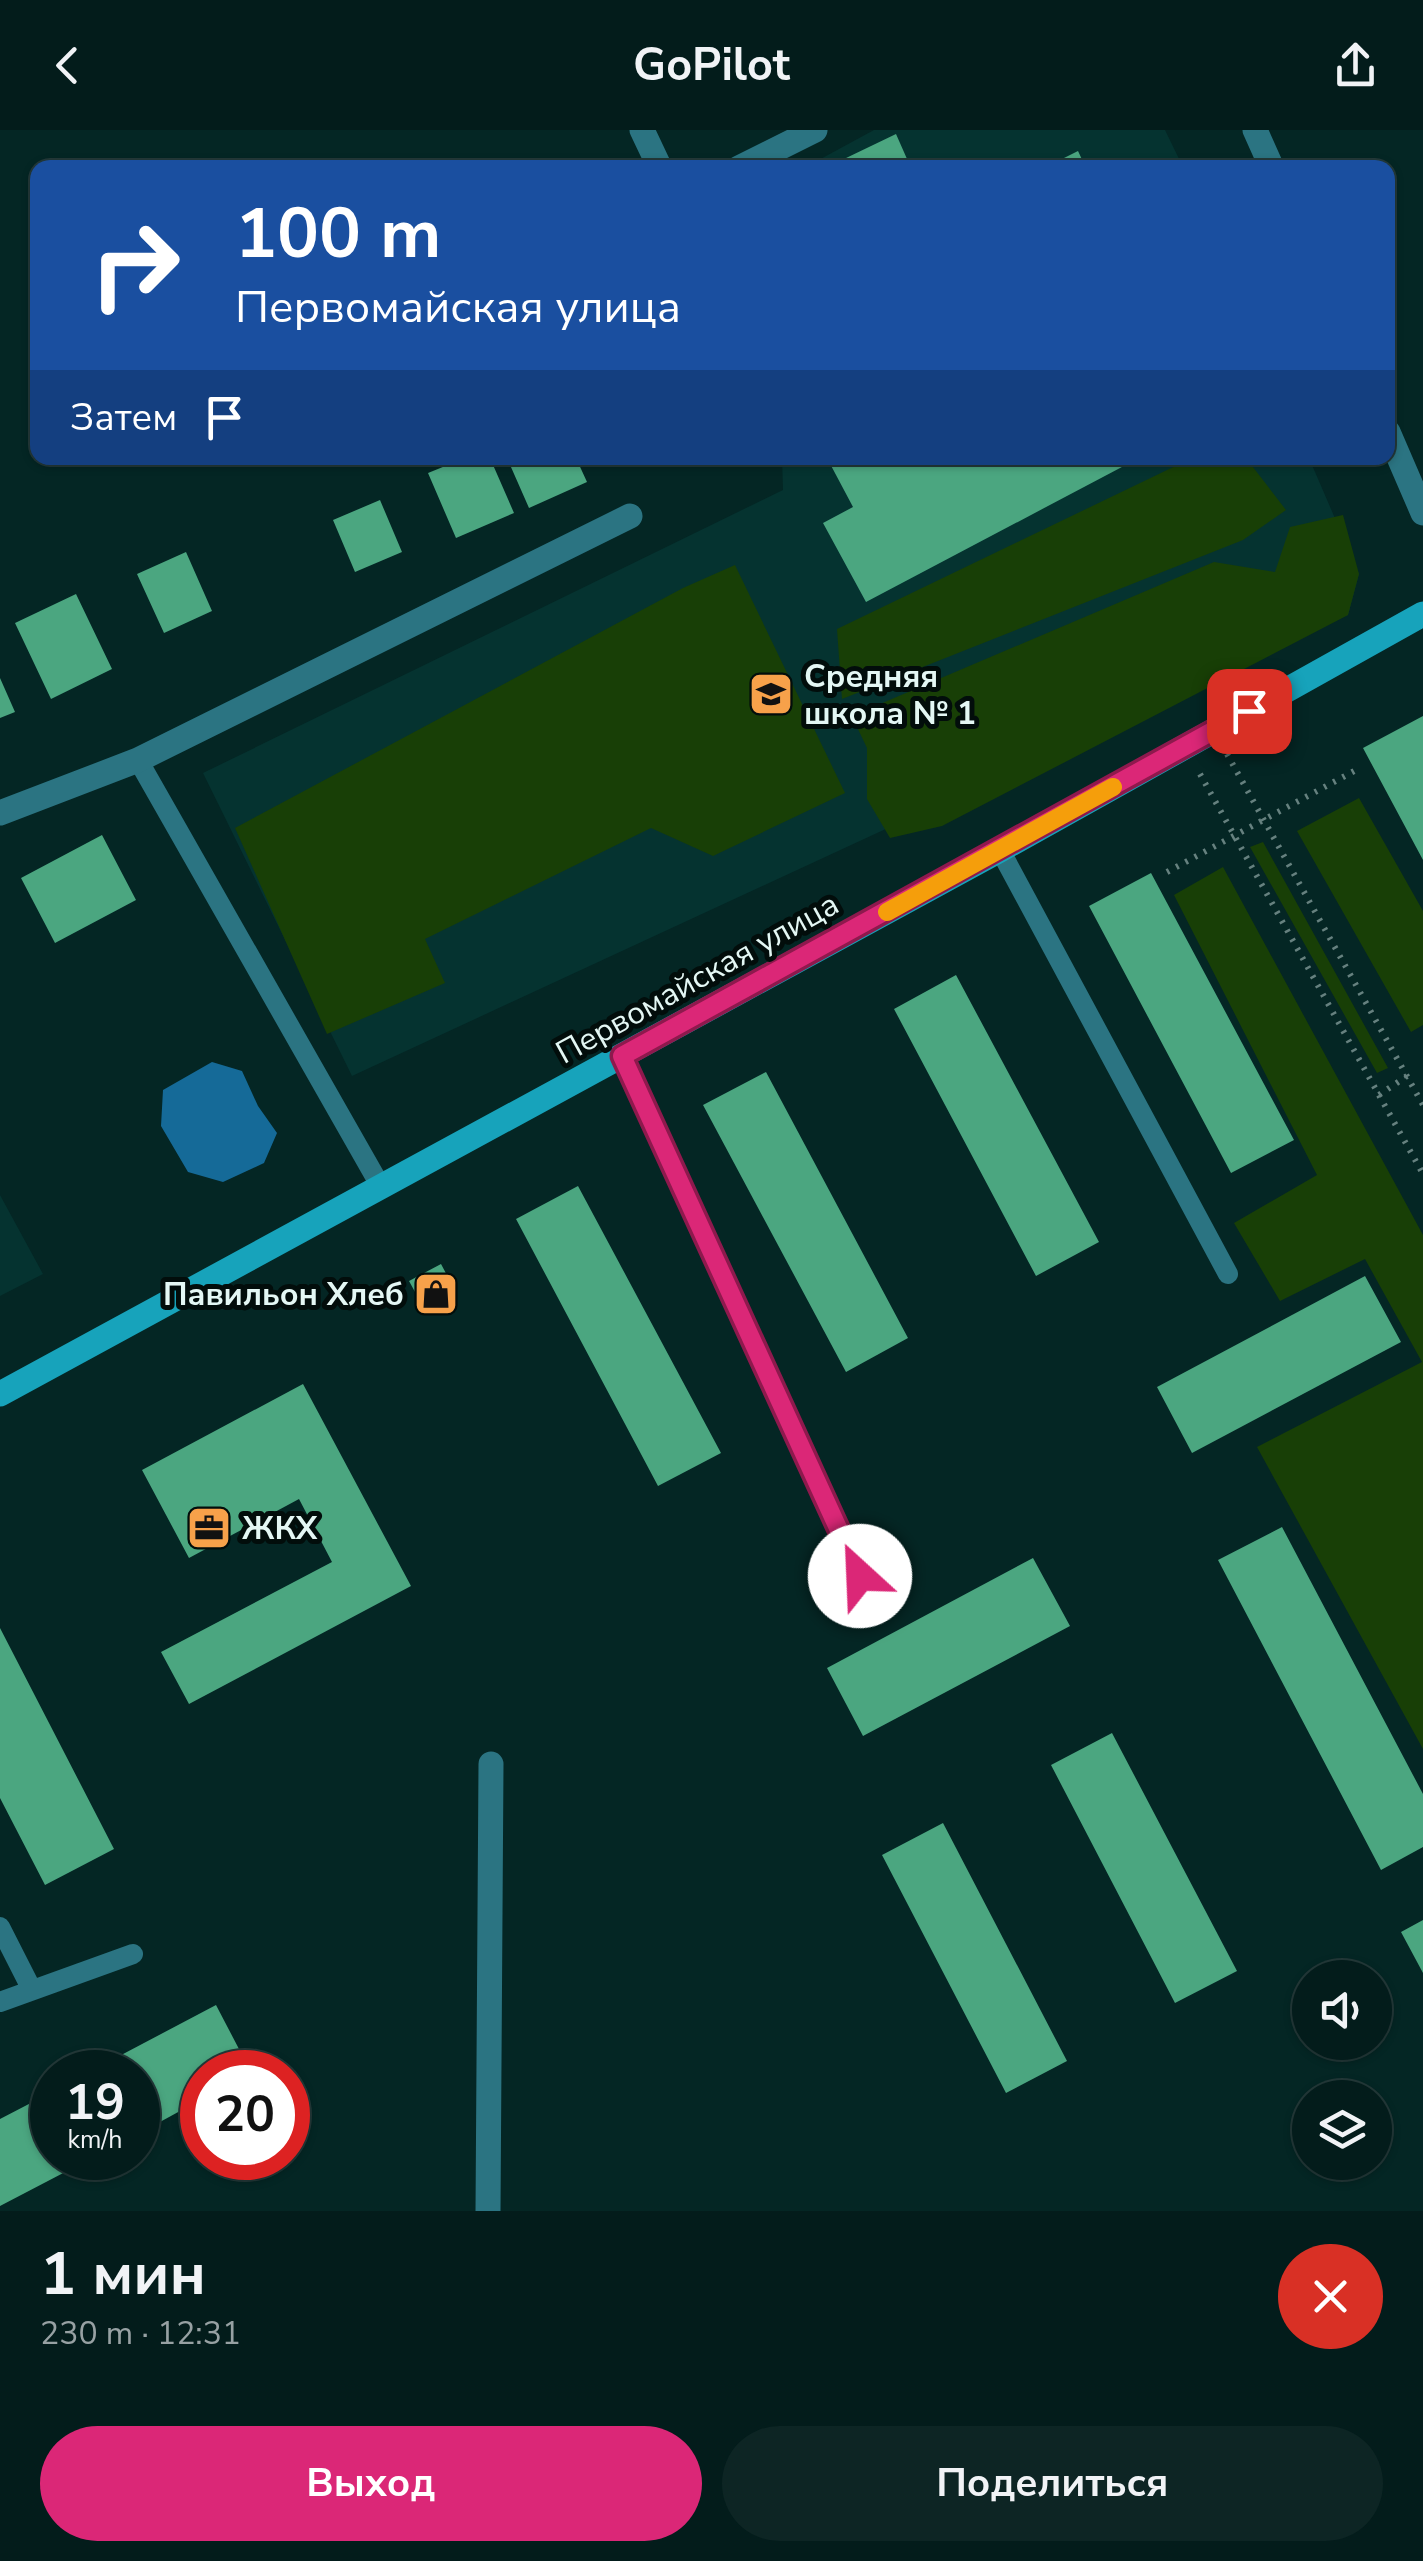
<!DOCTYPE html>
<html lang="ru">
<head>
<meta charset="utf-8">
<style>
  :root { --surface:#031c1b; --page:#0d2524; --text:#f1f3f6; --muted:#97a1a3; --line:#243a3a; --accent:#db2777 }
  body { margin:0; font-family:"Nunito Sans",sans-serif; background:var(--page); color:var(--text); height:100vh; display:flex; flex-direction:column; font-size:38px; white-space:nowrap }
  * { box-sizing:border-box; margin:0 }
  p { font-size:32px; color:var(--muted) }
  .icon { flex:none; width:55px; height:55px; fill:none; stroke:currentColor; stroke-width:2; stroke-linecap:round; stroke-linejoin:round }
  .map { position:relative; height:2081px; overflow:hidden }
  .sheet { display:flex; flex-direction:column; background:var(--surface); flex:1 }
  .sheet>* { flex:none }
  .banner { position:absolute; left:30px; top:30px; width:1365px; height:305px; border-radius:20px; box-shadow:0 2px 8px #0004,0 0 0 2px var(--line); background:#1a4fa0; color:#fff; overflow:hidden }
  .fabs { position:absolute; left:1292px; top:1830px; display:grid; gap:20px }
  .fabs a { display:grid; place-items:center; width:100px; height:100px; border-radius:50%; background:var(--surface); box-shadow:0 2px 8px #0004,0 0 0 2px var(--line); font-size:50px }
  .speed { position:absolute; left:30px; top:1920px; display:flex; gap:20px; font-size:50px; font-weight:700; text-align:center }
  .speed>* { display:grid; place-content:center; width:130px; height:130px; border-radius:50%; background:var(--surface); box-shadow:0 2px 8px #0004,0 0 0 2px var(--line); line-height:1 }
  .speed small { font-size:25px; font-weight:400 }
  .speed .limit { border:15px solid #d22; background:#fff; color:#111 }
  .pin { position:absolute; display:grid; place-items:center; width:85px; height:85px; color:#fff; margin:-42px; border-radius:20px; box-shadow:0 5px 15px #0006 }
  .me { position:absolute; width:110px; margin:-55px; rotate:335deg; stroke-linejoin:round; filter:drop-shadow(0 0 8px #0008) }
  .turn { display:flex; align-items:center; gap:35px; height:210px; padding:0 40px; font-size:45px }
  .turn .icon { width:130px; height:130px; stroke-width:2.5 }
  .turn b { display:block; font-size:70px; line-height:85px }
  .then { display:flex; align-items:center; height:95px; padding:0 40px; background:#0003; gap:20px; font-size:38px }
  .round { display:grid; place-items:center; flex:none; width:105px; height:105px; border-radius:52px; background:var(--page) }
  .head { display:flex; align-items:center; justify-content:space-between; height:170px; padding:0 40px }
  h1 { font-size:60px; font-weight:700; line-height:75px }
  .action { display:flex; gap:20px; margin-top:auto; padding:20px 40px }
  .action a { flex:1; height:115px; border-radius:60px; background:var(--accent); color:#fff; font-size:40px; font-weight:700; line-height:115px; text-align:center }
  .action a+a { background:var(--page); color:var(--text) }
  header { display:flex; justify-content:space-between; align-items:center; height:130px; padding:0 40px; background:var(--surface); font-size:45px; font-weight:700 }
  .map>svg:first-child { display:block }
  .built { fill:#053330 }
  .green { fill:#183f06 }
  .water { fill:#156a98 }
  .building { fill:#4ba680 }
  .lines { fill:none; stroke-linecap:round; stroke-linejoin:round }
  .path { stroke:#66817f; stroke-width:6; stroke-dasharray:2.5 8; stroke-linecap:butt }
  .lane { stroke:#2b7482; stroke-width:20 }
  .street { stroke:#2b7482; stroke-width:25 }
  .secondary { stroke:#17a3bb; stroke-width:25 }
  .route-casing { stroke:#8e194d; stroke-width:25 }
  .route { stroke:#db2777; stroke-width:18 }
  .slow { stroke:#f59e0b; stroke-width:18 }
  .labels { text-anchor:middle; stroke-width:10; stroke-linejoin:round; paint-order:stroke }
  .poi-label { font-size:32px; font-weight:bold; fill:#e4f7f4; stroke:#020d0b; text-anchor:start }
  .street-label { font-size:32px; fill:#e4f7f4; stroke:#020d0b }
</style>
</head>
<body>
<header><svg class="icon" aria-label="back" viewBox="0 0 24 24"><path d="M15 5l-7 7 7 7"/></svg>GoPilot<svg class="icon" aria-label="share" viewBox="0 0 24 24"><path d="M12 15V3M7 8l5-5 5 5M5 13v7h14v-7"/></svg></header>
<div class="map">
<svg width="1423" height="2081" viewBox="0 0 1423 2081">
  <rect width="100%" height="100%" fill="#042624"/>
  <path class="built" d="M874,0H1165L1183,37L804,38Z
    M782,328H1309L1359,444L1348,485L352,946L203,643L783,360Z
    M0,1065L43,1144L0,1166Z"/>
  <path class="green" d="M1192,328H1246L1286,380L1243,410L842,569L837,499Z
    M1343,385L1359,444L1348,485L942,696L890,708L867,669V618L856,595L866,580L1214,432L1275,442L1290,397Z
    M735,435L845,663L713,726L651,698L425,809L445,853L327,904L235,698L683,458Z
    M1359,668L1423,781V895L1411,902L1297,701Z
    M1263,712L1388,938L1377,943L1250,717Z
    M1223,737L1423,1105V1619L1257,1317L1422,1232L1365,1129L1280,1171L1234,1093L1317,1045L1174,765Z"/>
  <path class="water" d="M212,932L242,941L258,976L277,1003L264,1033L223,1052L188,1042L161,996L163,960Z"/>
  <path class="building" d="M896,4L911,38H848L844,29Z
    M1078,21L1086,38H1044Z
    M465,328H490L514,383L456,408L428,343Z
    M507,328H576L587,352L529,378Z
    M827,328H1139L866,472L823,393L853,377Z
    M380,370L402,422L355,442L333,390Z
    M186,422L212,481L164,503L137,444Z
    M76,464L112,539L51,569L15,493Z
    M0,548L15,582L0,588Z
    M1423,586V730L1363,618Z
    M102,705L136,770L55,813L21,748Z
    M1151,743L1294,1010L1231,1043L1089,776Z
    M956,845L1099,1112L1036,1146L894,879Z
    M766,942L908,1208L846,1242L703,975Z
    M578,1056L721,1323L658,1356L516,1089Z
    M441,1134L457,1164L426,1182L409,1151Z
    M1365,1146L1401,1212L1192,1323L1157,1257Z
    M303,1254L411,1456L189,1574L161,1522L332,1432L299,1369L189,1428L142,1340Z
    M1282,1397L1423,1664V1717L1381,1740L1218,1430Z
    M1033,1428L1070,1496L863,1606L827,1538Z
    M0,1498L114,1719L45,1755L0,1668Z
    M1112,1603L1237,1841L1175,1873L1051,1635Z
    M943,1693L1067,1931L1006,1963L882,1725Z
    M1423,1790V1843L1401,1802Z
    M216,1875L251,1942H202V1969L138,2004V1942H89Z
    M52,1962V2028H92L0,2076V1989Z"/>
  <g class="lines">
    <path class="path" d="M1227,624L1423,975
      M1200,644L1423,1044
      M1167,742L1356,640
      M1379,965L1407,946"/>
    <path class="lane" d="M138,630L381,1057
      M1000,720L1228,1144
      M622,926L860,1446
      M0,1797L32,1860
      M0,1872L133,1824"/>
    <path class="street" d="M642,0L660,38
      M1255,0L1272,38
      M739,38L815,0
      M1388,302L1423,383
      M0,683L138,630L630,386
      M488,2081L491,1634"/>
    <path class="secondary" d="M0,1264L1000,720L1423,484"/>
  </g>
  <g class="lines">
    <defs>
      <path id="route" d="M860,1446L622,926L1249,581"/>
    </defs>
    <use href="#route" class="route-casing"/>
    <use href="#route" class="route"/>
    <path class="slow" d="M887,782L1113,657"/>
  </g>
  <defs>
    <symbol id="school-square" viewBox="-11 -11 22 22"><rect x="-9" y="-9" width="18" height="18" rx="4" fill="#f7a14a" stroke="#020d0b"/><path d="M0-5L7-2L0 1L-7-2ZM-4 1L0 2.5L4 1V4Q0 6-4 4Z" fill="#111"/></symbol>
    <symbol id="shop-square" viewBox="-11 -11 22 22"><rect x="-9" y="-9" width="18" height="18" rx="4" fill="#f7a14a" stroke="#020d0b"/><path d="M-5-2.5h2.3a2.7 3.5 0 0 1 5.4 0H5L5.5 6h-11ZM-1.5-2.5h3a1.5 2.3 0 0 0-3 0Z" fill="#111"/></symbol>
    <symbol id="office-square" viewBox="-11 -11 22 22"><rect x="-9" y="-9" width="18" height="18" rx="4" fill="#f7a14a" stroke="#020d0b"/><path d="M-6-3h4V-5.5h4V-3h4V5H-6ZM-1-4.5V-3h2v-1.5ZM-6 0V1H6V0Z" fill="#111"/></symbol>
  </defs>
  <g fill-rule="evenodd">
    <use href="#school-square" x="746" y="539" width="50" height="50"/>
    <use href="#shop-square" x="411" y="1139" width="50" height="50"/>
    <use href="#office-square" x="184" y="1373" width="50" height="50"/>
  </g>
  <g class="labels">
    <g class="poi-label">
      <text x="804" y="557">Средняя<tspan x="804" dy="37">школа № 1</tspan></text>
      <text x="404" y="1175" text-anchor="end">Павильон Хлеб</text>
      <text x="242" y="1409">ЖКХ</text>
    </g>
    <g class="street-label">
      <text transform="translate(697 848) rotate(-29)" y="11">Первомайская улица</text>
    </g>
  </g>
</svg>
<div class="fabs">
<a><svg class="icon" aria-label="sound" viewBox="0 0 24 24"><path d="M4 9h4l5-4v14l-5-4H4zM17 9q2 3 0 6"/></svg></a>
<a><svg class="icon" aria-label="layers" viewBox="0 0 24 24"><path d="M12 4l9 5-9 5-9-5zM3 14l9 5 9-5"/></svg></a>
</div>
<div class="speed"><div>19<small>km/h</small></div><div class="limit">20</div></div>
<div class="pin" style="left:1249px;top:581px;background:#d93025"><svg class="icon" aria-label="arrive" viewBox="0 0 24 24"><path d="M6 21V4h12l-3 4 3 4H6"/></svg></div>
<svg class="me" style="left:860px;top:1446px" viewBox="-20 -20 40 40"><circle r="19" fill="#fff"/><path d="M0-13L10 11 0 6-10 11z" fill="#db2777"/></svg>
<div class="banner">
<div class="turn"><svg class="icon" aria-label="right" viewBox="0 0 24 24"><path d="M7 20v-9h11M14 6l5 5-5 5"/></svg><div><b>100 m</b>Первомайская улица</div></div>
<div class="then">Затем<svg class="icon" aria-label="arrive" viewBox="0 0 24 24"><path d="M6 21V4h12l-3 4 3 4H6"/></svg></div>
</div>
</div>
<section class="sheet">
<div class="head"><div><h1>1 мин</h1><p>230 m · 12:31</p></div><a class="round" style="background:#d93025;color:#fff"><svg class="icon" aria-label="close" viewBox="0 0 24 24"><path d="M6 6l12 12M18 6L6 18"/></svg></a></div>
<div class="action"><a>Выход</a><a>Поделиться</a></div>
</section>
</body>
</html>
